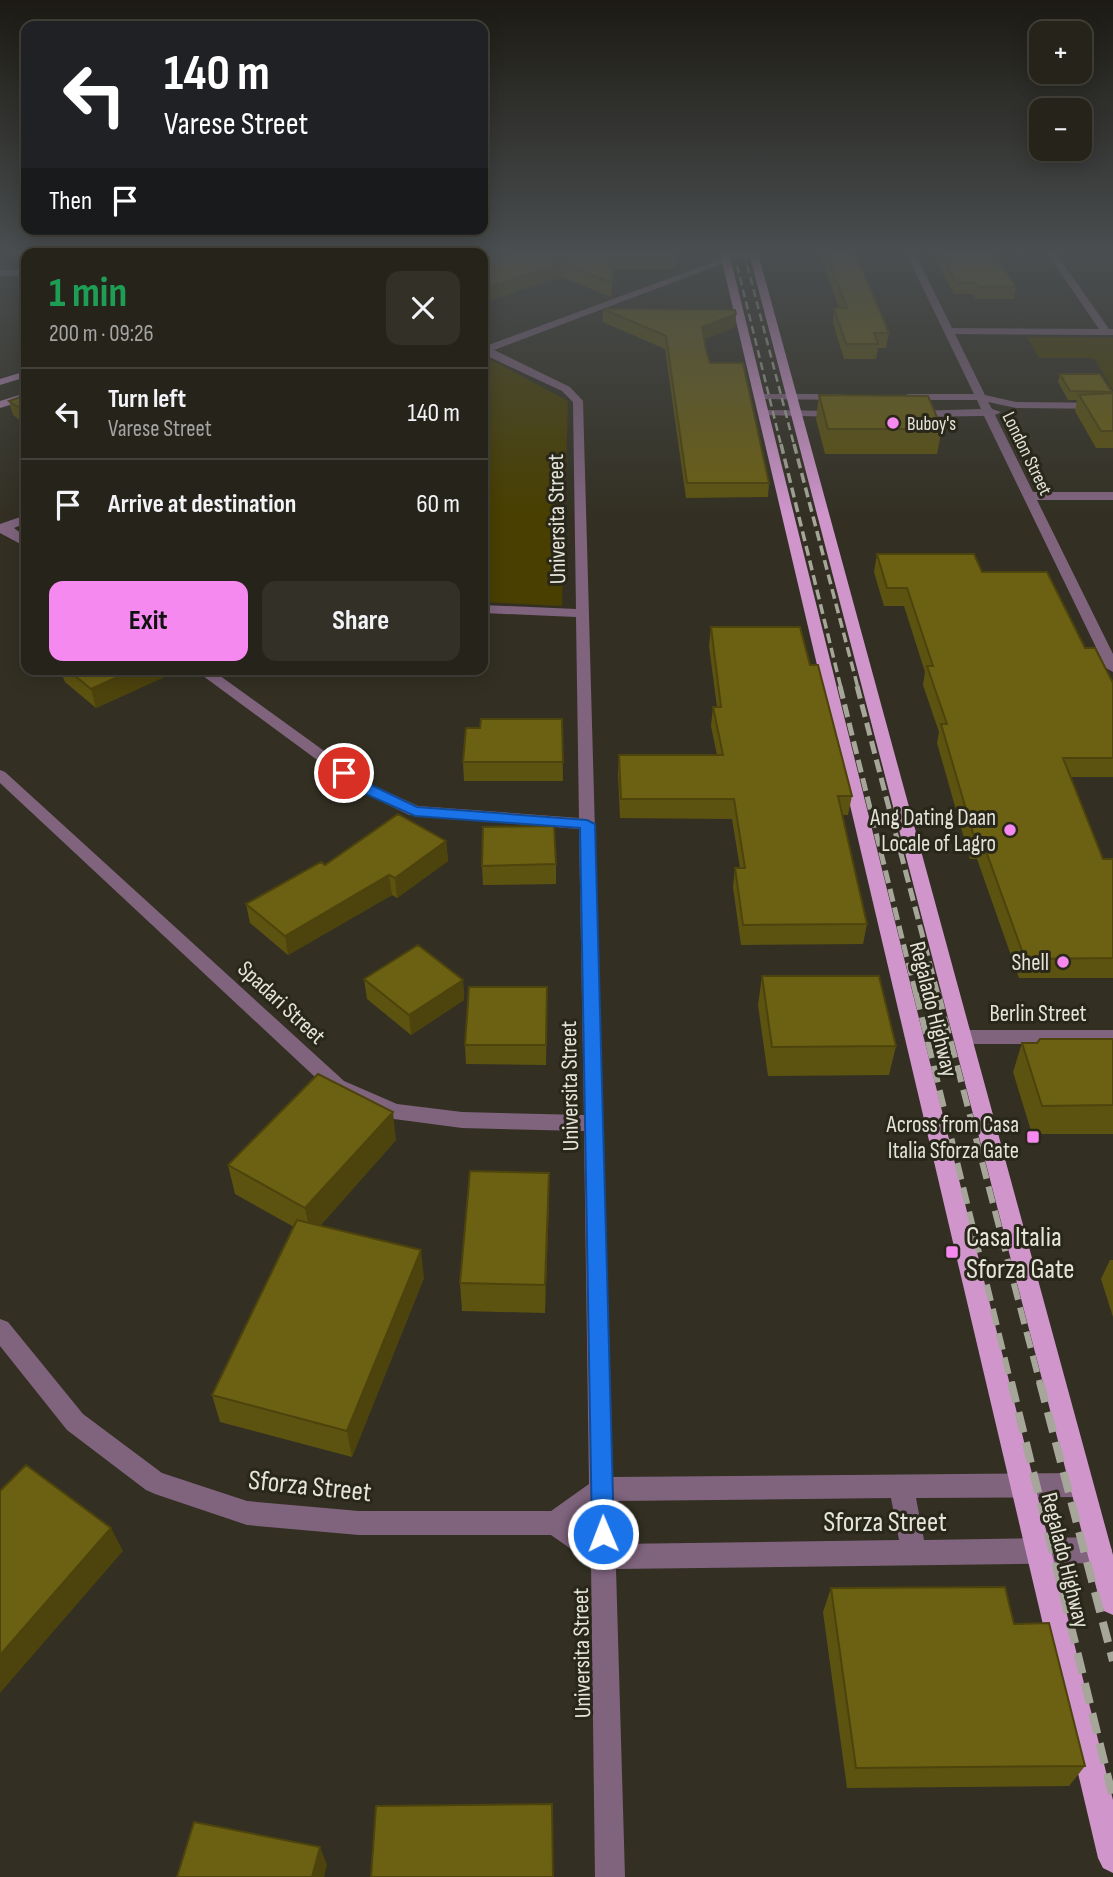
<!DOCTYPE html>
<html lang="en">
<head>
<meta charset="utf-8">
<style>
  :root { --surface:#26241a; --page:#323027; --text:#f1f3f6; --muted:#a4a4a2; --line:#424139; --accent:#f589ef }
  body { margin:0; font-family:"Sofia Sans Condensed",sans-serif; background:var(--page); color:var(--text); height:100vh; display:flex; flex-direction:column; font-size:26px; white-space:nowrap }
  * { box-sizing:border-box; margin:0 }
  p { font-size:23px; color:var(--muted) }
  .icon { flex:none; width:38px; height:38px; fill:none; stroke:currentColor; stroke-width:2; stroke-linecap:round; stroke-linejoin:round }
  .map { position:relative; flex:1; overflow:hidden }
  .details { position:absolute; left:21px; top:248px; width:467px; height:427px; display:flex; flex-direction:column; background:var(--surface); border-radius:14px; box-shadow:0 4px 18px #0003,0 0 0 2px var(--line) }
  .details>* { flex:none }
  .top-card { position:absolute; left:21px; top:21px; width:467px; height:214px; border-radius:14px; box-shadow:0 4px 18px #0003,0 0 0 2px var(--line); background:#202124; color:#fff; overflow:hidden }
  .fabs { position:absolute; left:1029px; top:21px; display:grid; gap:14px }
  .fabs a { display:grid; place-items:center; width:63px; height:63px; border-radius:14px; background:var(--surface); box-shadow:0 4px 18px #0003,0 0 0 2px var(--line); font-size:35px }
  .pin { position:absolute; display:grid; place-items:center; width:60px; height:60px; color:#fff; margin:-30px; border:4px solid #fff; border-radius:50%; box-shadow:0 2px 7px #0007 }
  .me { position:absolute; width:77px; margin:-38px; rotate:359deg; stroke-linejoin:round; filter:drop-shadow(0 0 5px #0008) }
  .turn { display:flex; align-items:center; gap:24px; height:147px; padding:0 28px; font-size:32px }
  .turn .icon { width:91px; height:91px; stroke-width:2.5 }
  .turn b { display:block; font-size:49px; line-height:60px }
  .then { display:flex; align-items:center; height:66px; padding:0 28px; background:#0003; gap:14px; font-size:26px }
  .round { display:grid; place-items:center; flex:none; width:74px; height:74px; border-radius:14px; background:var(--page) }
  .overview { display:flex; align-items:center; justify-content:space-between; height:119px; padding:0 28px }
  h1 { font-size:42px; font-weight:700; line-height:52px; color:#1e9e55 }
  .primary-button { display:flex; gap:14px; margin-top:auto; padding:14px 28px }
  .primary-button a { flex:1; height:80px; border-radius:14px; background:var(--accent); color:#111; font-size:28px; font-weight:700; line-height:80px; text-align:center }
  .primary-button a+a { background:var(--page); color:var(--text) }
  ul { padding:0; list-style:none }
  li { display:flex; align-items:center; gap:21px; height:91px; padding:0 28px; border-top:2px solid var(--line) }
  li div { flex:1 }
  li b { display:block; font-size:26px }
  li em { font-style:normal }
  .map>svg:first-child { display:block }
  .green { fill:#483f00 }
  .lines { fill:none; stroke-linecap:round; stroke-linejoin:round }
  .minor { fill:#80647e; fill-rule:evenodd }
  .secondary { fill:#ad80aa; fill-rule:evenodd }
  .primary { fill:#d096cc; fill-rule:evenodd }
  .rail-far4 { stroke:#a7a69b; stroke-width:2.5; stroke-dasharray:8 4.5; stroke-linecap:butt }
  .rail-far3 { stroke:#a7a69b; stroke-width:3.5; stroke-dasharray:10 5; stroke-linecap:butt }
  .rail-far2 { stroke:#a7a69b; stroke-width:5; stroke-dasharray:13 6; stroke-linecap:butt }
  .rail-far1 { stroke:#a7a69b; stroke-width:6; stroke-dasharray:17 8; stroke-linecap:butt }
  .rail { stroke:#a7a69b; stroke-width:8; stroke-dasharray:21 10; stroke-linecap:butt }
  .wall { fill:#5d5310 }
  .shaded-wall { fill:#4c430d }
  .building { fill:#6c6013; stroke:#4c430d; stroke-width:2 }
  .route { fill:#1a73e8; stroke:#114b97; stroke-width:2 }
  .poi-dot { fill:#f589ef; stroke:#292719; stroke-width:2.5 }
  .labels { text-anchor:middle; stroke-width:6; stroke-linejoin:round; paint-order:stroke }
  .far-poi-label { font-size:19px; fill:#e5e4db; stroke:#292719; text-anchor:start }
  .far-street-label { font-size:19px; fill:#e5e4db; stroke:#292719 }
  .street-label { font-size:23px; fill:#e5e4db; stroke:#292719 }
  .poi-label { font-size:23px; fill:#e5e4db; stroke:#292719; text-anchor:end }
  .near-poi-label { font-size:28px; fill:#e5e4db; stroke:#292719; text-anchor:start }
  .near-street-label { font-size:28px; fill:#e5e4db; stroke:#292719 }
</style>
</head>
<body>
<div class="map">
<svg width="1113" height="1877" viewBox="0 0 1113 1877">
  <rect width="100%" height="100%" fill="#333023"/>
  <path class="green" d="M1027,337L1113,338V390L1094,358H1039Z
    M486,357L568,401L562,606L483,602V358Z"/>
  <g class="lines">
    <path class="minor" d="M151,253H160L151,254Z
      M393,253H402V254H393Z
      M738,253H751L494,350L570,387L583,401L613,1477L1080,1473L1089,1477L1092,1485L1089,1493L1080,1497L916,1498L924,1540L1099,1537L1108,1541L1112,1550L1108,1559L1099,1563L616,1569L625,1877H595L591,1563L551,1535H359L247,1525L155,1494L146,1490L67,1430L0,1346V1319L8,1322L83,1414L162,1473L247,1501L359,1511H551L589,1484L584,1131L462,1128L394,1119L330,1091L0,783V770L5,772L344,1081L397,1104L462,1112L584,1115L579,829L409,815L358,790L195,670H212L370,784L418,806L579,818L576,617L483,613V605L576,609L573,402L562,391L483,354V347ZM891,1498L899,1540L615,1544L614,1501ZM590,1513V1533L576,1523Z
      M906,253H915L952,328L1099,329L1047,253H1056L1109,329H1113V335L955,334L985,395L1016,402L1113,403V409L1016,408L988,402L992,409L1001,412L995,415L1033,492H1113V500H1037L1113,654V672L1106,668L984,416L913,417L908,414L913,411L981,409L977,400H908L903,397L908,394H974Z
      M0,270H26V276H0Z
      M761,394H841L846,397L841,400L757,399L756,397Z
      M765,410L839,411L844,414L839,417L761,415L760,413Z
      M26,515V523L14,528L26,537V547L0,533V524Z
      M963,1030H1113V1044H963L956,1042L954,1037L956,1032Z"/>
    <path class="secondary" d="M405,253H414L405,254Z
      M466,253H475L466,254Z
      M26,371V377L0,385V379Z
      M26,393V400L0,408V401Z"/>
    <path class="primary" d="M720,253H729L1113,1800V1873L1103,1868L1098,1858Z
      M749,253H758L1113,1555V1615L1104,1611L1100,1602Z"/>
    <path class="rail-far4" d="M734,253L781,445
      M744,253L794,445"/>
    <path class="rail-far3" d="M781,444L841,688
      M794,444L858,688"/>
    <path class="rail-far2" d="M840,686L916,995
      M857,686L938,995"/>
    <path class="rail-far1" d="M916,993L1011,1384
      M938,993L1040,1384"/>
    <path class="rail" d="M1011,1382L1113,1798
      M1040,1382L1113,1661"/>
  </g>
  <path class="wall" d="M480,253H677L676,269H613L611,297L561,277Z
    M819,253H855L889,333L886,348H878L876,359H844L833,323L834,308H839Z
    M932,253H994L1016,287L1014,299H976L973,294H954Z
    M603,309L736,314L735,327L704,339L710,363L769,483L768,497L686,498L665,349L603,322Z
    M1060,374L1113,393V448H1096L1075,411L1077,400H1068L1058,382Z
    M26,395V425L13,415L9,401Z
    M819,395L942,429L937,454H825L816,419Z
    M877,554L982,572L1085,648L1113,683V777H1071L1103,859H1113V978H1019L977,859H970L937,743L939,732L923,685L925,672L904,606H884L874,572Z
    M711,627L810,665L852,796L848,815H842L867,924L863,944L741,945L733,887L735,868H740L732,819L620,818L618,774L619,755H717L711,726L713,707H717L709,646Z
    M60,670H172L173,673L96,708L65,682Z
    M562,719L563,781H464L463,762L480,728Z
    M446,841L448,861L397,898L392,895L288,955L250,923L246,904L325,865Z
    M556,864V884L483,885L482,866Z
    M762,976L896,1046L889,1075L768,1076L758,1005Z
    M364,979L463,980L464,1000L411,1035L367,999Z
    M547,1007L546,1065L466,1064L465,1045Z
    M1113,1039V1134H1032L1013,1072L1022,1043Z
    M396,1140L320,1226L424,1278L352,1457L220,1422L212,1395L294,1227L235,1194L228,1165Z
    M549,1173V1201L545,1313L462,1311L460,1283Z
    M1110,1260H1113V1317L1101,1279Z
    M831,1588L1014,1624L1085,1766L1069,1786L847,1788L823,1612Z"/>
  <path class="shaded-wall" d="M561,263V277L483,303V289Z
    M736,314L735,327L701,340L702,327Z
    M133,670H172L173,673L96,708L91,689Z
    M446,841L448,861L397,898L395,878Z
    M389,875L392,895L288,955L285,936Z
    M463,980L464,1000L411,1035L409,1015Z
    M393,1112L396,1140L311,1236L305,1208Z
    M549,1173V1201L545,1313V1285Z
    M421,1250L424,1278L352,1457L347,1431Z
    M111,1528L123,1551L0,1693V1655Z
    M320,1847L327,1865L324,1877H312Z"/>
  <path class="building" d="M677,253L676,256H614L612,283L561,263L483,289V254L484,253Z
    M826,253H855L889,333H874L878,344H846L834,308H847Z
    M940,253H994L1016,287H978L975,283H956Z
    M603,309L735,310L736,314L702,327L706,350L710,363H743L769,483H687L666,336Z
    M1060,374H1100L1112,392L1070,391Z
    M1113,393V431H1101L1079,395Z
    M26,395V412L9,401Z
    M819,395L928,396L942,429H828Z
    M877,554H974L982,572H1047L1085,648H1095L1113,683V758H1063L1103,859H1113V958L1025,959L982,840H975L941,724H947L927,666H933L907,588H887Z
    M711,627H800L810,665H818L852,796H838L867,924L743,925L735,868H745L734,799H621L619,755H723L713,707H721Z
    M68,670H133L91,689Z
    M481,719H562L563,762H463L466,728H480Z
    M398,814L446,841L395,878L389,875L285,936L246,904L321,862L325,865Z
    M554,826L556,864L482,866L483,827Z
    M418,945L463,980L409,1015L364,979Z
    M762,976H879L896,1046L772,1047Z
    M469,987H547L546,1045H465Z
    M1040,1039H1113V1105L1042,1106L1022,1043H1037Z
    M318,1074L393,1112L305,1208L228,1165Z
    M470,1171L549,1173L545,1285L460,1283Z
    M297,1220L421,1250L347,1431L212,1395Z
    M26,1465L111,1528L0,1655V1491Z
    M1005,1587L1014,1624L1049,1623L1085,1766L856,1768L831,1588Z
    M552,1804L553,1877H371L376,1806Z
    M194,1822L320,1847L312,1877H177Z"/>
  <linearGradient id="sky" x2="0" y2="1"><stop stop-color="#1c1a13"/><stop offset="0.49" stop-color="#4a4e50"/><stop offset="1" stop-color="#4a4e50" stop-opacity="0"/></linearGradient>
  <rect width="1113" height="516" fill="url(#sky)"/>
  <path class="route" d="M344,769L369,784L417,807L587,820L595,824L614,1534L611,1542L603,1545L595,1542L592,1534L580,828L415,816L359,791L339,776L337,773Z"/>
  <g class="poi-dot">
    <circle cx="893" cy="423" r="7"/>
    <circle cx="1010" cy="830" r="7"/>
    <circle cx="1063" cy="962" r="7"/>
    <rect x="1026" y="1130" width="14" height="14" rx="3.5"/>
    <rect x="945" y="1245" width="14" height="14" rx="3.5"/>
  </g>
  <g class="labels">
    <g class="far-poi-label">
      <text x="907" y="430">Buboy's</text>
    </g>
    <g class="far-street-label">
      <text transform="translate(1028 453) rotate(64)" y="7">London Street</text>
    </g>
    <g class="street-label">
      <text transform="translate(556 519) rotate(-91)" y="8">Universita Street</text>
      <text transform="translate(282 1002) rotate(43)" y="8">Spadari Street</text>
      <text transform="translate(934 1009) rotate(76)" y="8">Regalado Highway</text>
      <text x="1038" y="1021">Berlin Street</text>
      <text transform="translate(569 1086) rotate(-91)" y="8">Universita Street</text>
      <text transform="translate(1066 1560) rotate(76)" y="8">Regalado Highway</text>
      <text transform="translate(581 1653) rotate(-91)" y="8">Universita Street</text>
    </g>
    <g class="poi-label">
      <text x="996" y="825">Ang Dating Daan<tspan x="996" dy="26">Locale of Lagro</tspan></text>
      <text x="1049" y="970">Shell</text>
      <text x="1019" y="1132">Across from Casa<tspan x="1019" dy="26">Italia Sforza Gate</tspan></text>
    </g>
    <g class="near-poi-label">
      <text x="966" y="1246">Casa Italia<tspan x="966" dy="32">Sforza Gate</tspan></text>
    </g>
    <g class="near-street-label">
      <text transform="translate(310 1485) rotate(6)" y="10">Sforza Street</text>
      <text x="885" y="1531">Sforza Street</text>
    </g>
  </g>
</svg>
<div class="fabs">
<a>+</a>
<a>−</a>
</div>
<div class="pin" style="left:344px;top:773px;background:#d93025"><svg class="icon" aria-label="arrive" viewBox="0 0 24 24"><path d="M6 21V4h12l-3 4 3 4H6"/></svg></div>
<svg class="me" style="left:603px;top:1534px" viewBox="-20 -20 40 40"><circle r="17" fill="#1a73e8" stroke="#fff" stroke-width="3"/><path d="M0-11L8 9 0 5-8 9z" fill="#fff"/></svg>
<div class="top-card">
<div class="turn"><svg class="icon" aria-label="left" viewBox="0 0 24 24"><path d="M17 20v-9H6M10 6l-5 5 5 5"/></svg><div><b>140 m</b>Varese Street</div></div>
<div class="then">Then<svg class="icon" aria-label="arrive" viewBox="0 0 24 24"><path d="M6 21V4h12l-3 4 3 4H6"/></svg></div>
</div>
<section class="details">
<div class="overview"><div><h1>1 min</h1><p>200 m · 09:26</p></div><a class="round"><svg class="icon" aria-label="close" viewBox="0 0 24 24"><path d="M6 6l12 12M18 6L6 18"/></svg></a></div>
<ul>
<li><svg class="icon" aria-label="left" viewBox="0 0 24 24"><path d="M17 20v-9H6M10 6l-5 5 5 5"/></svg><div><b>Turn left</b><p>Varese Street</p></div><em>140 m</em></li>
<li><svg class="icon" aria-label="arrive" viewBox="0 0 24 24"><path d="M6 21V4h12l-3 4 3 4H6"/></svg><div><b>Arrive at destination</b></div><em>60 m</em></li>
</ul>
<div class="primary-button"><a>Exit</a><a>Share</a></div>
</section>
</div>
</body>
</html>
